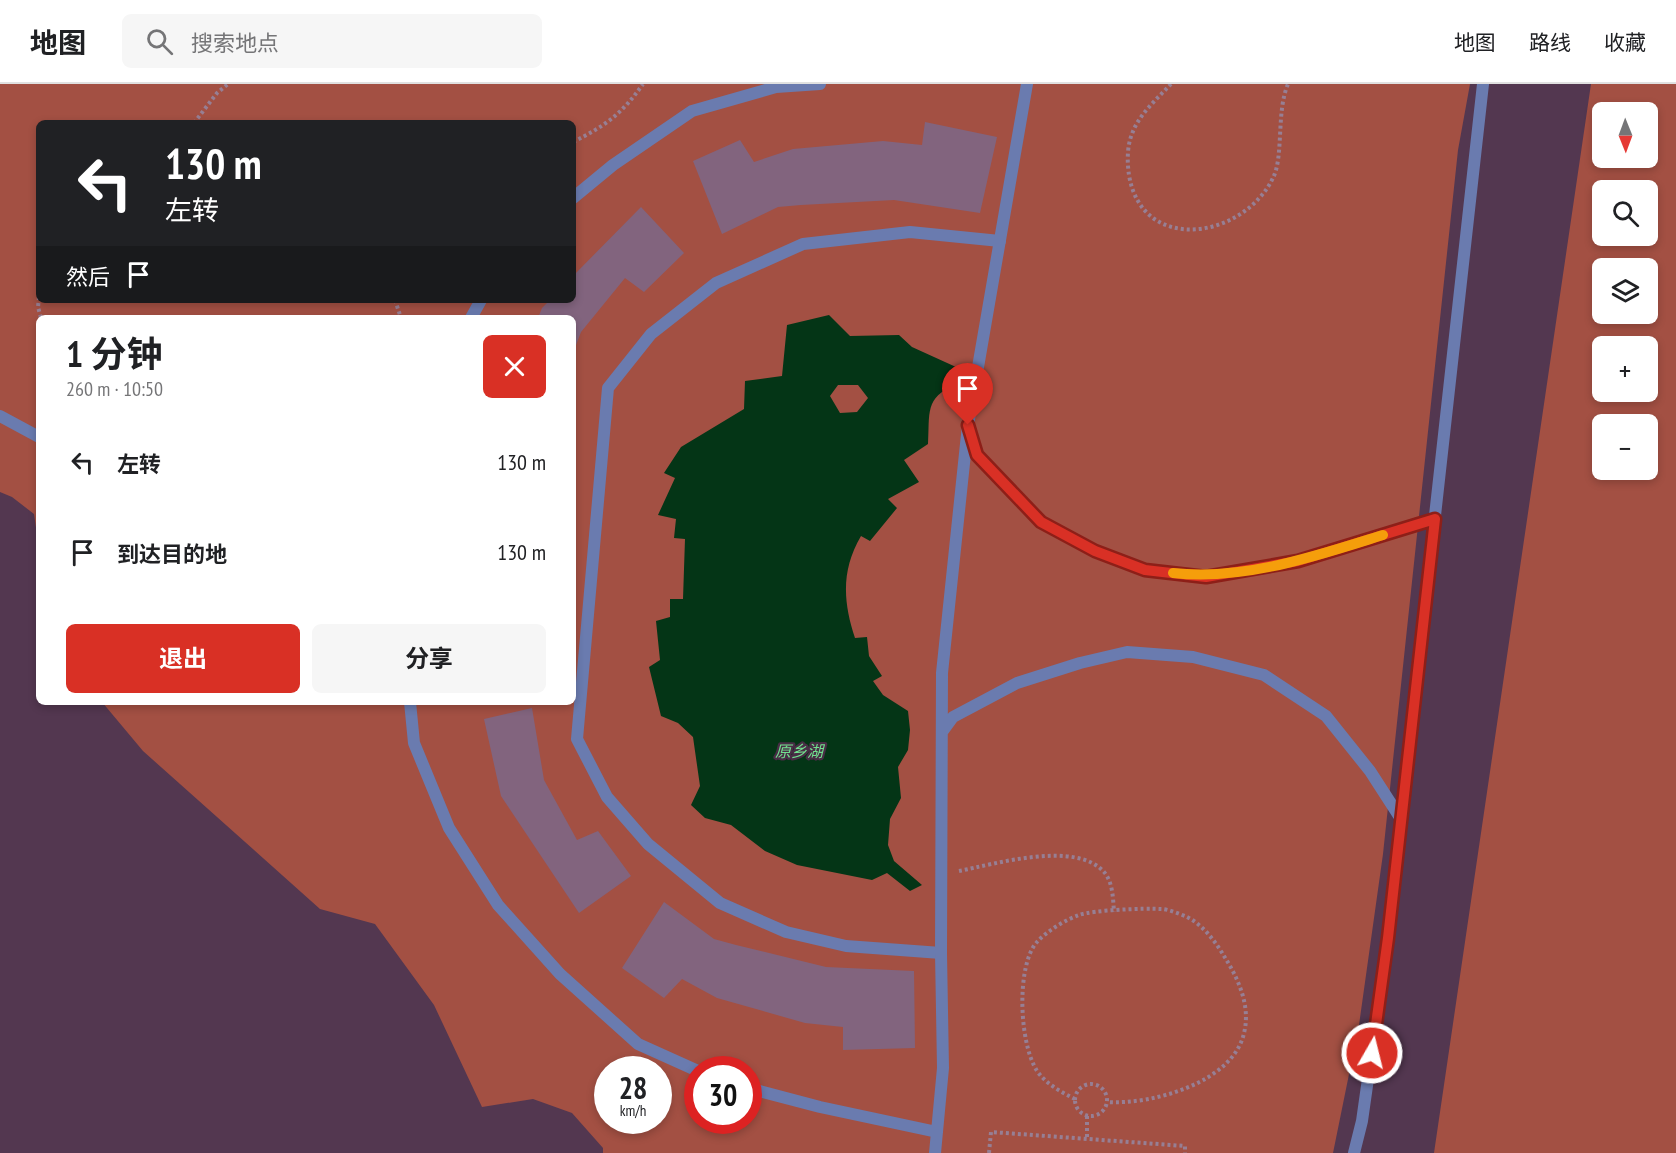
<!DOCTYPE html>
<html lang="zh">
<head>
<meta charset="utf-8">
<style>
  :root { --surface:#fff; --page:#f6f6f6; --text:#202124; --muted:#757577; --line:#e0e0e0; --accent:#d93025 }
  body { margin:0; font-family:"PT Sans Narrow","Noto Sans SC",sans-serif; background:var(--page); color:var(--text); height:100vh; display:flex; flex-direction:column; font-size:22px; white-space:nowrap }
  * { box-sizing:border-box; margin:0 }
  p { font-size:20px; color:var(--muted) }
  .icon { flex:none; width:33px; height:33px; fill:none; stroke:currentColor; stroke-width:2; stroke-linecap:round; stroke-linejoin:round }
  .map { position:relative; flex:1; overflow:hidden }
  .panel { position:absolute; left:36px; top:231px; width:540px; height:390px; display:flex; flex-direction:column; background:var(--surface); border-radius:9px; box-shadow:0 3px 9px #0003 }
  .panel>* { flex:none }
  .guide { position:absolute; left:36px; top:36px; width:540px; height:183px; border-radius:9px; box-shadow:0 3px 9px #0003; background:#202124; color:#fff; overflow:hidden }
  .needle { width:39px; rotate:179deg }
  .fabs { position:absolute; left:1592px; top:18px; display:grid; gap:12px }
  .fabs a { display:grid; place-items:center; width:66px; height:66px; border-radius:9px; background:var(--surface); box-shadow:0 3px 9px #0003; font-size:30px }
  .speed { position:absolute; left:594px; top:972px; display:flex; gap:12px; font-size:30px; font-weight:700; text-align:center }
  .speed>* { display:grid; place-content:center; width:78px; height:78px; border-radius:50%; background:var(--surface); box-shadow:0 3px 9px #0003; line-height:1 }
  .speed small { font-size:15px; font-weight:400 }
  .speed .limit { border:9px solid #d22; background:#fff; color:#111 }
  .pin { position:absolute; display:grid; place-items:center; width:51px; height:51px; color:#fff; margin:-62px -26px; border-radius:50% 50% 50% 0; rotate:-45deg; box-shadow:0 0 6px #0007 }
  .pin .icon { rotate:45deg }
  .me { position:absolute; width:66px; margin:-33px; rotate:8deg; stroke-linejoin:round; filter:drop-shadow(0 0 4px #0008) }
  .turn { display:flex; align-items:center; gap:21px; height:126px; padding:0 30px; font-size:27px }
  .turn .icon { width:78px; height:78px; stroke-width:2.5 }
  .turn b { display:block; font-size:42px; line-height:51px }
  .then { display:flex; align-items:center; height:57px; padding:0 30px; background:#0003; gap:12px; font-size:22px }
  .round { display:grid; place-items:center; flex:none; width:63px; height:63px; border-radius:9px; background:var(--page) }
  .headline { display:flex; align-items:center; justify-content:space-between; height:102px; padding:0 30px }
  h1 { font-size:36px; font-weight:700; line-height:45px }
  .action { display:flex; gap:12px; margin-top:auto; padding:12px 30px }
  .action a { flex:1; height:69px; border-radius:9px; background:var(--accent); color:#fff; font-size:24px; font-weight:700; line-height:69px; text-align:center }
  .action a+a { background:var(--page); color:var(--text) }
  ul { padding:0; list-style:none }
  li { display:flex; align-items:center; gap:18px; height:90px; padding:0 30px }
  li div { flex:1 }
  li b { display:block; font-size:22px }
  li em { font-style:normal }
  header { display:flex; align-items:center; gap:36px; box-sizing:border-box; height:84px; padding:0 30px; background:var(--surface); border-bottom:2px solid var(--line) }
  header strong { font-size:28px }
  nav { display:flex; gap:33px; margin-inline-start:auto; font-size:21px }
  .search { width:420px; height:54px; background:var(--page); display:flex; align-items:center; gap:15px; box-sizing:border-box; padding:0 21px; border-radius:9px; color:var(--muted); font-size:22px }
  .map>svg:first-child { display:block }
  .green { fill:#a35043; fill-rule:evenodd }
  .water { fill:#043516; fill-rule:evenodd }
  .building { fill:#82647e }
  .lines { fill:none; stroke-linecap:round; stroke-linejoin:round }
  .path { stroke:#977f94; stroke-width:4; stroke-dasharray:3 3; stroke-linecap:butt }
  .pedestrian { stroke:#6a7baf; stroke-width:12 }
  .minor { stroke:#6a7baf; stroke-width:12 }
  .route-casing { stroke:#8d1f18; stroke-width:15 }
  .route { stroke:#d93025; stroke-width:10 }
  .slow { stroke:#f59e0b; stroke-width:10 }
  .labels { text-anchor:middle; stroke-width:4.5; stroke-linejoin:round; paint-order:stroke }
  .water-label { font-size:16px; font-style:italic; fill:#71e08e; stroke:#482d45 }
</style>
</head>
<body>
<header>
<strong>地图</strong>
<div class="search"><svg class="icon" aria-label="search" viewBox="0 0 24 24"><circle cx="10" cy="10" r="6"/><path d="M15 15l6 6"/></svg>搜索地点</div>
<nav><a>地图</a><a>路线</a><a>收藏</a></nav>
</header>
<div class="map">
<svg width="1676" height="1069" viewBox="0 0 1676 1069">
  <rect width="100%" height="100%" fill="#533750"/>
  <path class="green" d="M0,0H1470L1458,66L1383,770L1359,941L1333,1069H603V1064L572,1029L533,1015L482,1023L434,921L375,840L320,825L143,667L102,618H573V234H39V464L34,430L12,413L0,408ZM39,39H573V216H39ZM608,986H658V1036H608ZM698,986H748V1036H698Z
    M1591,0H1676V1069H1434ZM1602,28H1647V74H1602ZM1602,106H1647V152H1602ZM1602,184H1647V230H1602ZM1602,262H1647V308H1602ZM1602,340H1647V386H1602Z"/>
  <path class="water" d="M829,231L850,252L899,251L912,263L956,283V301C924,313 930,330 928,360L904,376L919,398L888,415L897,424L870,457L861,452C841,486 843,518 855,554L867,553L869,572L882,592L873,597L883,611L908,627L910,646L908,666L898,683L901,714L890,735L888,761L894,777L922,801L910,807L887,789L872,796L797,781L765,767L731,741L705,734L691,721L700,702L693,653L678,639L661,632L649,583L660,576L656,537L670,533V515H683L685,455L674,454L676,435L658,431L675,394L664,389L681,363L744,325L745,297L782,292L787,241ZM838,301H858L868,314L857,328L840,329L830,312Z"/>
  <path class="building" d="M925,38L997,53L980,129L894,116L801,121L778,123L722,150L693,77L740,56L754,78L793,65L883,57L922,61Z
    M641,123L684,169L644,208L625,194L581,248L573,269V234H538L542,224L550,216H573V192Z
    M532,624L544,696L577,756L598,747L631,792L579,829L501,712L484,635Z
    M664,818L714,855L736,861L826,883L914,887L915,964L843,966V943L805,939L717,914L682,895L664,914L622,884Z"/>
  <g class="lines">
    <path class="path" d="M1171,0C1157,15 1139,30 1132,50C1127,62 1127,78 1129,91C1142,171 1243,155 1273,94C1284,72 1276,28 1288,0
      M194,39L217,9L228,0
      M573,58C605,42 622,30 643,0
      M39,213L38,223L41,234
      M395,216L401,234
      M959,787C995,780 1076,756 1104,788C1113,798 1113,815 1114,828
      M1075 1016a16 16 0 1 1 32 0a16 16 0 1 1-32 0Z
      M1075,1015C1063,1009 1050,1002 1041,992C1019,969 1015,882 1037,858C1047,847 1065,836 1079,831C1093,826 1145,824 1161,825C1168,825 1180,830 1187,833C1203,841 1215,857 1224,872C1238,894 1251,922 1244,949C1233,999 1151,1021 1107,1018
      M1087,1032V1054
      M989,1069L991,1048L1185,1062V1069"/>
    <path class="pedestrian" d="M941,869L846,862L786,848L720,819L648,760L607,713L577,655L608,304L651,250L716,199L803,160L910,148L1000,157"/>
    <path class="minor" d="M573,114L613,81L692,27L776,3L820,0
      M471,234L481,216
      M0,332L39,353
      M970,347L977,371L1041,438L1095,467L1145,486L1206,493L1298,477L1435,435
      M410,618L414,659L449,744L498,821L560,890L638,960L698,987
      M942,648L953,633L1017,599L1080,579L1127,568L1193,573L1264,591L1326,632L1370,687L1401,735
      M748,1004L820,1023L937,1048
      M935,1069L943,984L941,869L942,589L968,341L1027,0
      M1354,1069L1362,1037L1388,854L1483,0"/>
  </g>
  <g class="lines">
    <defs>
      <path id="route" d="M968,341L977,371L1041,438L1095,467L1145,486L1206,493L1298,477L1435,435L1388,854L1372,969"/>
    </defs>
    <use href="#route" class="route-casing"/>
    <use href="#route" class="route"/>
    <path class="slow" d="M1173,489C1244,497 1316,472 1383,451"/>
  </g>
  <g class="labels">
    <g class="water-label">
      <text x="799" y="673">原乡湖</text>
    </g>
  </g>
</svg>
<div class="fabs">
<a><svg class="needle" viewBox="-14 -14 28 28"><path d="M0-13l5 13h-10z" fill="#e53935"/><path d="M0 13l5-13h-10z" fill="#757577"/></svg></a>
<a><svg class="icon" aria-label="search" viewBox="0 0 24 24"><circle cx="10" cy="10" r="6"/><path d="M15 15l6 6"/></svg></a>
<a><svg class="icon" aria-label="layers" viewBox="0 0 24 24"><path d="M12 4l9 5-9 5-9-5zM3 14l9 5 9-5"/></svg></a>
<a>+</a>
<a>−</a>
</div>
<div class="speed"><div>28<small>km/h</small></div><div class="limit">30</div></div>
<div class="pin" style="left:968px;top:341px;background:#d93025"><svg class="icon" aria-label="arrive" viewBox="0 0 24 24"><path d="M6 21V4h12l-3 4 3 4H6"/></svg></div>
<svg class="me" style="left:1372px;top:969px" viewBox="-20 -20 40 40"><circle r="17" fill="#d93025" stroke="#fff" stroke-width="3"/><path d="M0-11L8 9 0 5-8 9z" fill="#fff"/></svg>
<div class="guide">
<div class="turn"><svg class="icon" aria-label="left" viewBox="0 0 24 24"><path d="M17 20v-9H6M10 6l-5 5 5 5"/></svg><div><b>130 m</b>左转</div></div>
<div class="then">然后<svg class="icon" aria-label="arrive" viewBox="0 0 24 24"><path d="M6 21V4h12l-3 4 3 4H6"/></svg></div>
</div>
<section class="panel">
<div class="headline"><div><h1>1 分钟</h1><p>260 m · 10:50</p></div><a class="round" style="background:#d93025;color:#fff"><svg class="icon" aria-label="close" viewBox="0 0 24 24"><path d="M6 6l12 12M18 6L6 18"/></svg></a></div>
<ul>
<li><svg class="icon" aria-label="left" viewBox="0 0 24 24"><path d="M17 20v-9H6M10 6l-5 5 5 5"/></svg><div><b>左转</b></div><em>130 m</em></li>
<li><svg class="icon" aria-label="arrive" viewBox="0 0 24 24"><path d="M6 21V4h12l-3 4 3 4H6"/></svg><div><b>到达目的地</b></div><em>130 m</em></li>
</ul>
<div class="action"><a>退出</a><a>分享</a></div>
</section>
</div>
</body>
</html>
